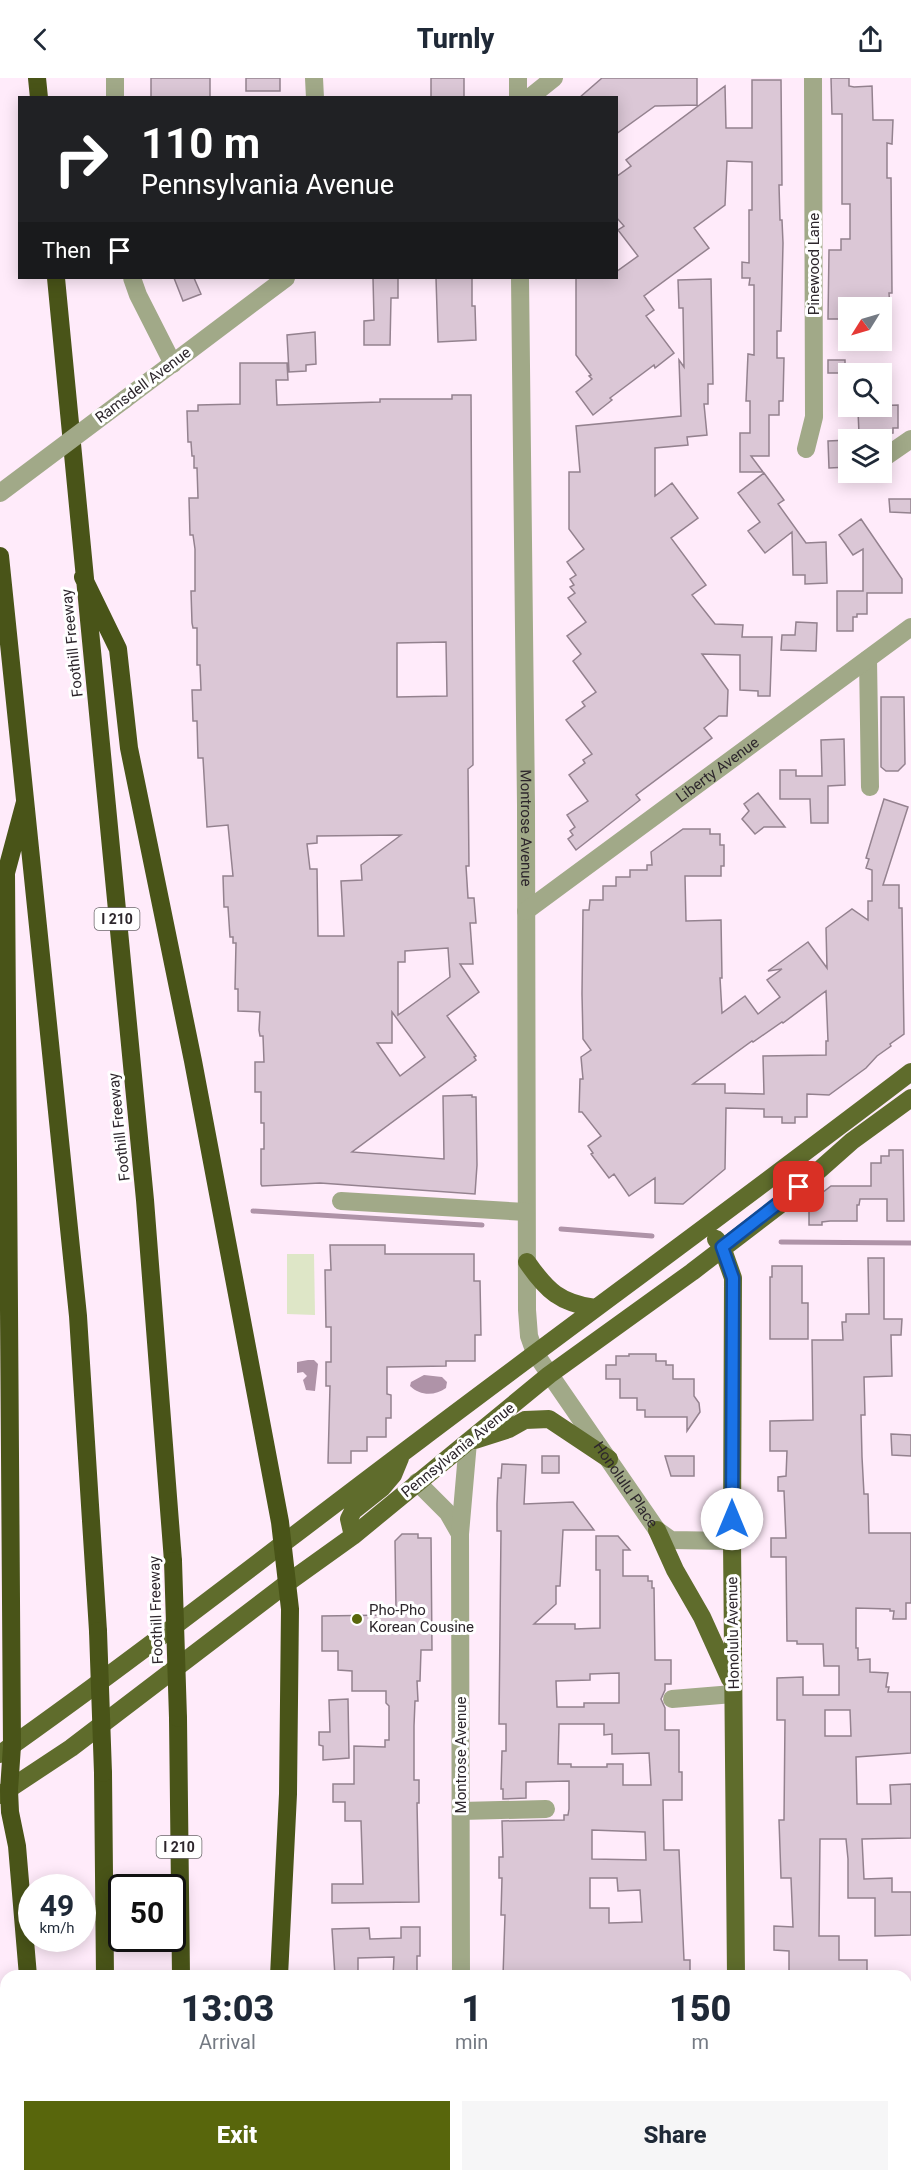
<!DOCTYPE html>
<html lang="en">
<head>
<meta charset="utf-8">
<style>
  :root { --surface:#fff; --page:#f6f6f7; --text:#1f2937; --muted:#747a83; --accent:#58660c }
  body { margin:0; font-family:Roboto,sans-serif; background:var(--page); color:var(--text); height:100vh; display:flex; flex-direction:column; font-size:22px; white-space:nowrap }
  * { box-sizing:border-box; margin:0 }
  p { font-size:20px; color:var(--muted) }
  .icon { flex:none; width:33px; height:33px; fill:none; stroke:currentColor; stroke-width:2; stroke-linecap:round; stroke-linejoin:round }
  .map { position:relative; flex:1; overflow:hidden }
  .side { position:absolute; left:0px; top:1892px; width:912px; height:212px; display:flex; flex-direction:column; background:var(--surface); border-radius:18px 18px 0 0; box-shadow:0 3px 15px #0003 }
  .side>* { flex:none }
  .top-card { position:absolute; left:18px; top:18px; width:600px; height:183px; border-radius:0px; box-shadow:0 3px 15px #0003; background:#202124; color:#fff; overflow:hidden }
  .needle { width:39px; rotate:233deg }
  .tools { position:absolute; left:838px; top:219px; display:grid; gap:12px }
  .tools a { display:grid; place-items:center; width:54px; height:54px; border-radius:0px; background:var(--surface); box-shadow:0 3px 15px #0003; font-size:30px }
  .speed { position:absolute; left:18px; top:1796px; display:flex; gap:12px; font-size:30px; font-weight:700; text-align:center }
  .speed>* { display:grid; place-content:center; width:78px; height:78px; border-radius:50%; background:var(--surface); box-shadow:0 3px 15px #0003; line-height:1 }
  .speed small { font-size:15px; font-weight:400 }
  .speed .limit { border:3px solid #111; border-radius:9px; background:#fff; color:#111 }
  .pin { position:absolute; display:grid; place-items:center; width:51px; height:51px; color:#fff; margin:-26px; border-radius:12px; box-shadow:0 3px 9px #0006 }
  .me { position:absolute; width:66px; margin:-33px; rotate:0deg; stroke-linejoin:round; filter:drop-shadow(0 0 4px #0008) }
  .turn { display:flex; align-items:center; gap:21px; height:126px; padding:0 24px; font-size:27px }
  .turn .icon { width:78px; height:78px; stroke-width:2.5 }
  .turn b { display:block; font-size:42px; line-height:51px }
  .then { display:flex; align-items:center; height:57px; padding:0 24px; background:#0003; gap:12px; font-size:22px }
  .eta { display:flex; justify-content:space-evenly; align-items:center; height:102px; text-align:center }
  .eta b { font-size:36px; font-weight:800; line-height:42px }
  .primary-button { display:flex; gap:12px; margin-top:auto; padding:12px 24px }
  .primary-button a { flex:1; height:69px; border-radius:0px; background:var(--accent); color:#fff; font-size:24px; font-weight:800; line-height:69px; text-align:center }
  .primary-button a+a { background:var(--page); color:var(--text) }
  header { display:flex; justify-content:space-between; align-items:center; height:78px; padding:0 24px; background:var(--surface); font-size:27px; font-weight:800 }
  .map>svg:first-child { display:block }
  .green { fill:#dee6c7 }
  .water { fill:#af93a8 }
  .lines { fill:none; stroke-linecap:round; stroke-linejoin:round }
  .stream { stroke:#af93a8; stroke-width:5 }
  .building { fill:#dbc7d6; stroke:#94828f; stroke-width:1.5; fill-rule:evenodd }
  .minor { stroke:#a1a988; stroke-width:18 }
  .major { stroke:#5f6c2c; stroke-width:18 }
  .highway { stroke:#495418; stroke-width:18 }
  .minor-bridge { stroke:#a1a988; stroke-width:18 }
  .highway-bridge { stroke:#495418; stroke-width:18 }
  .route-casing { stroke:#114b97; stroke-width:15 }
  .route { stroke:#1a73e8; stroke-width:10 }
  .poi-dot { fill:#58660c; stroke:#fff; stroke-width:2 }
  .labels { text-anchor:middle; stroke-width:6; stroke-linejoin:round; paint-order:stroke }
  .shield { fill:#fff; stroke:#6c676b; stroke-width:1.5 }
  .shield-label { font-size:14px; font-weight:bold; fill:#2d262c }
  .street-label { font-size:15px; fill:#2d262c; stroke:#fff }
  .poi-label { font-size:15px; fill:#2d262c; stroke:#fff; text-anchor:start }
</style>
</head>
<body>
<header><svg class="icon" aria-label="back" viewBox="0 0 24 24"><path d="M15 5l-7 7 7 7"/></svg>Turnly<svg class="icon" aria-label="share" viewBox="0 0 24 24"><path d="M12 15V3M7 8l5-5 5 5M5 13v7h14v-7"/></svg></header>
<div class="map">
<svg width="911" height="2102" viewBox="0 0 911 2102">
  <rect width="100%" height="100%" fill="#ffebfa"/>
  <path class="green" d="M287,1176H314L315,1237L287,1236Z"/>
  <path class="water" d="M308,1282H314L318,1286L315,1313L306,1312L303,1302L307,1298L303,1294L297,1295V1284Z
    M424,1297L442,1299L447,1304L446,1310C435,1318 420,1318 410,1308L411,1304Z"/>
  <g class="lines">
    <path class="stream" d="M253,1133L482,1147
      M561,1151L652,1158
      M781,1164L911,1165"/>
  </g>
  <path class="building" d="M151,0H210V20H151Z
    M246,0H280V13H246Z
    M431,0H464V20H431Z
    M602,0H697V27L655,28L616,56V20H579Z
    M831,0H849V8L854,9L872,8L873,42H893L892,66L887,65V100H891L892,215H889L890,230H842V241H828L829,172H841V161H850V126H842V36H832Z
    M752,2H781L782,107H779L780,142H782L783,165L781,253H777V280H784L783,323H779V337H769V378H751L763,394H740V355H750V323H746L748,276L754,277V207H749L750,200H742V184L749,185V132H752V84L727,83L725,127L694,150L709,170L644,218L654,232L646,238L674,275L655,290L654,287L610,320L612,322L593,337L576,314L592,301L589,298L591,297L576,277V200H616V194L638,178L618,152L624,148L616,139V99L631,88L626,82L725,8L726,50H752Z
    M174,200H194L201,216L183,223Z
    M373,200H398V220H391L390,267H364V243L374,242Z
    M436,200H472V228H475L476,262L438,264Z
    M711,201L713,306H708V326H704L707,357L687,359L688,367L655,370V418L672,405L698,440L671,460L706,507L692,517L715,546L743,547L742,559H772L770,618H758V613L740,612V577L702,576L728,612L727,638H719L704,650L712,660L636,717L640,722L576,772L568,761L573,757L570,753L575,749L567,737L588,723L569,697L585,685L583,682L592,676L566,642L585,628L582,624L596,614L573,583L581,576L567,558L586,544L568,520L575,515L570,509L574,507L570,501L576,497L567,484L584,471L569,451V394H580L576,348L681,338L679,282L684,289L683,230H679L678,202Z
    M315,254L316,286L306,287V293L289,294L287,257Z
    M828,282H845V295H828Z
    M240,285H287L288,302H276L277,327L380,324V321H452V317H471L473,687L468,691L469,788H466L468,820H474L476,845H470L473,886H460L479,914L447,938L476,978L474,979L476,982L352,1074L444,1081L443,1018L472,1017V1019H476L477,1087L475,1116L320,1105L262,1108L261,1106V1071H264V1045H261V1014H255V984H264L263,958H260L259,952L260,934L238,933V911H235L236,865H233V859H230L228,829H224L223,798H233L228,747L207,749L203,680H198L197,643H193L192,612H201L200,587H197V550H193L192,545L191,513H195V471L193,457H190L189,420H198L197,390H194V378H192L191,364H188L187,333H198V327L240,326ZM446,564L447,618L397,619V565ZM401,757L361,787L362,802L341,803L344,858H318L317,791H310L307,766L317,765V758ZM448,870L450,899L398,937V884H405V873ZM392,934L425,979L400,998L377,965H392Z
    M898,327V350H893V355L859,356L858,333H869V328Z
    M849,362V389L829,390L828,363Z
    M764,395L784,422L778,426L806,465L826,464L827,505L805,506V497H793L792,454L765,475L748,453L760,444L738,415Z
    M889,421H911V435L890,434Z
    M861,441L902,501V515H867V536H857V539H853V553H837V513H863V471L853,477L839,457Z
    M796,544L817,545L816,573L781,572L782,557H795Z
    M881,619H904L905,686L898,693H886L881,689Z
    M844,661L845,707L828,708V745H811L810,721H780V692H796V698H822L821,662Z
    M758,715L785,749H764L755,756L742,741L749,733L744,726Z
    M884,721L908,729L883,807H899V830H902L904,956L890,966L891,968L877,978L866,990L829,1017L807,1016V1039H795V1045H782V1039H764V1031L726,1030L725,1091L683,1126L655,1125V1100L629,1118L614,1096L609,1100L591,1076L593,1075L588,1068L601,1058L582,1034H579L580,1001H583L581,979L591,972L583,961L582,916L583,832H589L590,822H603V808H616V799H630V792H647V787H652L651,774L683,751H710V756H720V767H724V788H721V798H685L686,843L721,842L722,900H720L722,935L745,918L758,936L780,919L767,902L782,891L768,893L808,864L827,890L826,850L852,831L868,842V823H872V792L866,790L869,781L866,780ZM826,913L828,963H826V977L763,978L764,1016L725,1015V1006H693L752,963L753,964L782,944L783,945Z
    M889,1072H903L904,1143H887V1121H860L859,1127H857V1143H830L822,1144V1147H809V1125L831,1108H871V1085H881V1078H889Z
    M330,1167H385V1176H474V1203H480L481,1257H475V1283H446V1288L387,1289V1316L391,1317V1340H386V1359H367V1373H351V1385H328L330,1308H326V1284H331V1249H326L325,1192H331Z
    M868,1180H884V1241H902L901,1257H891L892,1298L864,1299L865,1337H861L862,1379L864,1416H868L869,1455H911V1525H906V1541H893L894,1533H890V1531L856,1530V1570H858V1582L870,1581V1594L888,1595L886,1609H889L888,1614H911V1675L856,1679L857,1726H891L890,1707L911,1706V1760L862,1761L864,1801L892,1800V1814H911V1857L875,1858V1820H848V1781L846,1761H820L819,1858H839V1882H867V1898H789V1873L774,1872V1848L793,1849L791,1800H781L779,1742H784L785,1642H777V1600L803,1599V1617H839V1588H824L823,1566H797V1563H787L786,1479H771V1460H786L784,1413H778V1399L786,1398L787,1373H770V1343L813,1342L812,1262H843L842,1244H846V1236H869ZM825,1632H850L851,1658H825Z
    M772,1188H802V1225H808V1261H770V1199H772Z
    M629,1276H656V1283H666V1287H673V1301H694V1318L699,1325L700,1334L687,1353V1339H645V1332H637V1320H620V1301H606V1287H616V1278H629Z
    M891,1356L911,1357V1378L892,1377Z
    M542,1378H559V1395H542Z
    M665,1378H694V1398H671Z
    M502,1386L526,1387L524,1426L573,1424L594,1452H563L560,1508H556V1526L534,1546H575V1551L600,1550V1492H596V1458H618L630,1472H623V1498H648V1503H652V1510H654L655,1582H671V1606H665V1612L661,1621L665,1630V1652H679V1694H682V1722H663L664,1772H679L684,1882H690V1898H503L505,1837H501L502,1800H499V1779H503L502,1743L564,1742V1737H568L569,1731V1703L526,1704V1720L503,1721V1711H501L502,1673H506V1646H499L501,1453H497V1426L498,1400H501ZM619,1595V1625H584V1629H557L556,1603L590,1602V1596ZM559,1646H604V1657L612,1656V1676L649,1675L651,1707H623V1686H607V1689H571V1686H558ZM592,1752L645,1754L646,1782L592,1781ZM590,1800H617L618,1813L640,1812L642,1844L609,1845V1830H590Z
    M402,1456H418V1460H431L432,1572H421L420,1603H417L418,1623H415L414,1648V1702H419V1725H417L419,1824L332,1825V1806H363L361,1743H345V1724H333V1706H354V1668L385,1669V1662H389V1628L386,1625V1613H352V1593L338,1592V1573H322V1538L388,1537L396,1530L395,1463Z
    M348,1621L349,1680L323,1682V1668L319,1667V1654H330L329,1622Z
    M401,1849H420V1878H417V1898H393L394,1879L358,1880V1898H335L332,1851L369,1850L370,1861L401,1860Z"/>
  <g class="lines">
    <g class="minor">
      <path d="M115,0V20"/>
      <path d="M314,0L315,20"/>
      <path d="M518,0V20"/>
      <path d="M529,20L554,0"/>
      <path d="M132,200L138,217L173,286"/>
      <path id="s1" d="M520,200L526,727L527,1232L529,1258L535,1275L657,1452L671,1462L732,1463"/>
      <path d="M124,322L286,200"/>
      <path d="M806,371L814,339L813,0"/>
      <path d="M882,381L911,361"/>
      <path d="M868,581L870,709"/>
      <path id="s2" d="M526,833L911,549"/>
      <path d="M341,1123L526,1134"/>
      <path d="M417,1404L448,1435L460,1456"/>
      <path d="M672,1621L733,1616"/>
      <path d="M461,1733L546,1731"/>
      <path d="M461,1898L460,1456L468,1364"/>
      <path d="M462,2097V2102"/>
    </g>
    <path class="major" d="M716,1161L722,1169L733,1200L732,1463L736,1898
      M527,1184C547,1213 560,1225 595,1230
      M475,1362L509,1351L525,1342L549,1341L609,1381
      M657,1452L675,1492L702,1539L730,1601
      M353,1458L349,1441L353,1433L382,1410L393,1397L400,1380
      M0,1676C143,1575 281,1466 421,1361C584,1238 749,1118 911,994
      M0,1717L71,1670L286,1506L353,1458L549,1297L692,1194L782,1125L852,1063L911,1020
      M737,2097V2102"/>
    <path class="highway" d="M37,0L39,20
      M56,200L145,1122L173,1483
      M0,478L78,1238L98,1553
      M83,499L118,571L129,670L193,983L280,1444L290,1531L288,1716L279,1898
      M25,724L6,795L12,1668L9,1712L10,1734L17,1768L28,1898
      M178,1640L181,1898
      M103,1695L105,1898
      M46,2097L47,2102
      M107,2097V2102
      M183,2097V2102
      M260,2102L261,2097"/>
    <path class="minor-bridge" d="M0,415L124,322"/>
    <path class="highway-bridge" d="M173,1483L178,1640
      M98,1553L103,1695"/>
  </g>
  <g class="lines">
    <defs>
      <path id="route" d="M732,1441L733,1200L722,1169L799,1109"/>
    </defs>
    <use href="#route" class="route-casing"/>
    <use href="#route" class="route"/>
  </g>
  <circle class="poi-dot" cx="357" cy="1541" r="6"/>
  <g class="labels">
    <g class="shield">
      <rect x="94.5" y="830" width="45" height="22" rx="4.5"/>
      <rect x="156.5" y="1758" width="45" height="22" rx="4.5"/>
    </g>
    <g class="shield-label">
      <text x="117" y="846">I 210</text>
      <text x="179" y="1774">I 210</text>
    </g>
    <g class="street-label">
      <text transform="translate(814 186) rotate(-90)" y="5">Pinewood Lane</text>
      <text transform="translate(143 307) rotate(-37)" y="5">Ramsdell Avenue</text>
      <text transform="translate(72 565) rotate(-96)" y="5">Foothill Freeway</text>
      <text dy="5" stroke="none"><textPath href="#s2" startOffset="238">Liberty Avenue</textPath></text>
      <text dy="5" stroke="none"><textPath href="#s1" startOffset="550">Montrose Avenue</textPath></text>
      <text transform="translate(119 1049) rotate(-96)" y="5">Foothill Freeway</text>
      <text transform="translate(458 1372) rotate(-39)" y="5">Pennsylvania Avenue</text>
      <text dy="5" stroke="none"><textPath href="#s1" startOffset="1236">Honolulu Place</textPath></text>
      <text transform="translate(156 1532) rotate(-92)" y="5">Foothill Freeway</text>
      <text transform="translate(733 1555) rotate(-91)" y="5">Honolulu Avenue</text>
      <text transform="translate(461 1677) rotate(-90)" y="5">Montrose Avenue</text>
    </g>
    <g class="poi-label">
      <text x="369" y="1537">Pho-Pho<tspan x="369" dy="17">Korean Cousine</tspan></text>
    </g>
  </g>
</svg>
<div class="tools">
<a><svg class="needle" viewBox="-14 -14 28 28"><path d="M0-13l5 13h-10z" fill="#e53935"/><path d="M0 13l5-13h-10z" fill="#747a83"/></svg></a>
<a><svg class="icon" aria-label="search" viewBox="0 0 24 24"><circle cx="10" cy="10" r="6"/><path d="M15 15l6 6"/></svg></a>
<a><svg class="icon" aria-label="layers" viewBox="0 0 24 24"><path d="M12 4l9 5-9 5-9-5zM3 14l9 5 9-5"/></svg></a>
</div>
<div class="speed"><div>49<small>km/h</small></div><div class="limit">50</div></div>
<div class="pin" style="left:799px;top:1109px;background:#d93025"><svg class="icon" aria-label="arrive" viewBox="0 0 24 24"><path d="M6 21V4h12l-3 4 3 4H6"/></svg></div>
<svg class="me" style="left:732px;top:1441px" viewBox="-20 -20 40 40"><circle r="19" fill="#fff"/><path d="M0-13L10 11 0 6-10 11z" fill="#1a73e8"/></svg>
<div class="top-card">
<div class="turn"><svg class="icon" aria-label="right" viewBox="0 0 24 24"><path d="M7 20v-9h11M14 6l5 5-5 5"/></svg><div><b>110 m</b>Pennsylvania Avenue</div></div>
<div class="then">Then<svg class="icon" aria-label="arrive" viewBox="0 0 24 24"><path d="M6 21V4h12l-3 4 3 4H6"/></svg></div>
</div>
<section class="side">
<div class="eta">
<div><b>13:03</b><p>Arrival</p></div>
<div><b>1</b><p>min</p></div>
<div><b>150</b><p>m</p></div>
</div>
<div class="primary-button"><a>Exit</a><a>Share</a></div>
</section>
</div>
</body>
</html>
